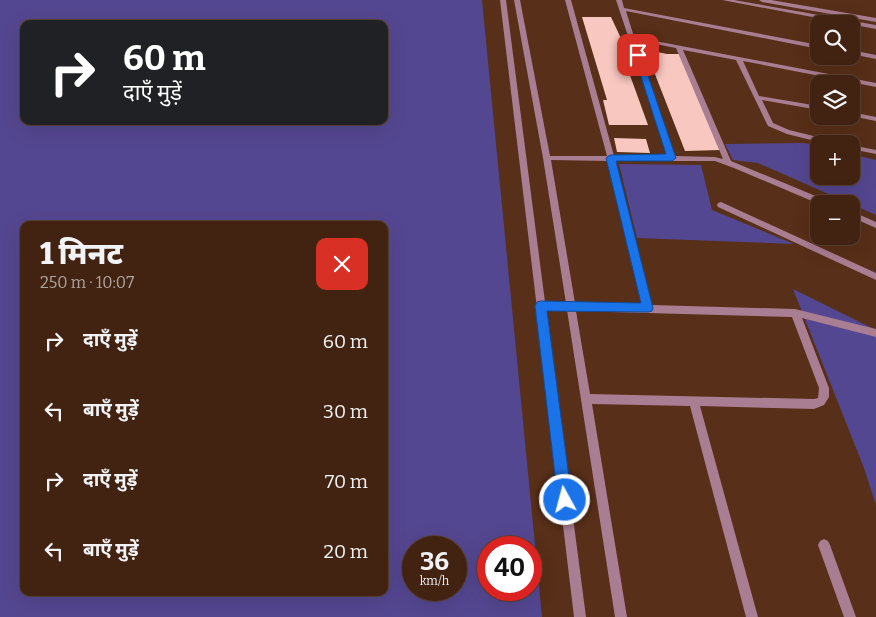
<!DOCTYPE html>
<html lang="hi">
<head>
<meta charset="utf-8">
<style>
  :root { --surface:#422312; --page:#4c2f20; --text:#f1f3f6; --muted:#aea49f; --line:#5a4032 }
  body { margin:0; font-family:Bitter,"Noto Sans Devanagari",serif; background:var(--page); color:var(--text); height:100vh; display:flex; flex-direction:column; font-size:19px; white-space:nowrap }
  * { box-sizing:border-box; margin:0 }
  p { font-size:16px; color:var(--muted) }
  .icon { flex:none; width:28px; height:28px; fill:none; stroke:currentColor; stroke-width:2; stroke-linecap:round; stroke-linejoin:round }
  .map { position:relative; flex:1; overflow:hidden }
  .panel { position:absolute; left:20px; top:221px; width:368px; height:375px; display:flex; flex-direction:column; background:var(--surface); border-radius:10px; box-shadow:0 5px 20px #0002,0 0 0 1px var(--line) }
  .panel>* { flex:none }
  .hud { position:absolute; left:20px; top:20px; width:368px; height:105px; border-radius:10px; box-shadow:0 5px 20px #0002,0 0 0 1px var(--line); background:#202124; color:#fff; overflow:hidden }
  .fabs { position:absolute; left:810px; top:15px; display:grid; gap:10px }
  .fabs a { display:grid; place-items:center; width:50px; height:50px; border-radius:10px; background:var(--surface); box-shadow:0 5px 20px #0002,0 0 0 1px var(--line); font-size:25px }
  .speed { position:absolute; left:402px; top:536px; display:flex; gap:10px; font-size:25px; font-weight:700; text-align:center }
  .speed>* { display:grid; place-content:center; width:65px; height:65px; border-radius:50%; background:var(--surface); box-shadow:0 5px 20px #0002,0 0 0 1px var(--line); line-height:1 }
  .speed small { font-size:12px; font-weight:400 }
  .speed .limit { border:8px solid #d22; background:#fff; color:#111 }
  .pin { position:absolute; display:grid; place-items:center; width:42px; height:42px; color:#fff; margin:-21px; border-radius:10px; box-shadow:0 2px 8px #0006 }
  .me { position:absolute; width:55px; margin:-28px; rotate:353deg; stroke-linejoin:round; filter:drop-shadow(0 0 4px #0008) }
  .turn { display:flex; align-items:center; gap:18px; height:105px; padding:0 20px; font-size:22px }
  .turn .icon { width:65px; height:65px; stroke-width:2.5 }
  .turn b { display:block; font-size:35px; line-height:42px }
  .round { display:grid; place-items:center; flex:none; width:52px; height:52px; border-radius:10px; background:var(--page) }
  .head { display:flex; align-items:center; justify-content:space-between; height:85px; padding:0 20px }
  h1 { font-size:30px; font-weight:800; line-height:38px }
  ul { padding:0; list-style:none }
  li { display:flex; align-items:center; gap:15px; height:70px; padding:0 20px }
  li div { flex:1 }
  li b { display:block; font-size:19px }
  li em { font-style:normal }
  .map>svg:first-child { display:block }
  .green { fill:#544791; fill-rule:evenodd }
  .building { fill:#f7c7c0 }
  .lines { fill:none; stroke-linecap:round; stroke-linejoin:round }
  .minor { fill:#a97d92; fill-rule:evenodd }
  .route { fill:#1a73e8; stroke:#114b97 }
</style>
</head>
<body>
<div class="map">
<svg width="876" height="617" viewBox="0 0 876 617">
  <rect width="100%" height="100%" fill="#582f18"/>
  <path class="green" d="M0,0H482L542,617H0ZM24,24H384V121H24ZM24,225H384V592H24ZM414,548H456V590H414ZM489,548H531V590H489Z
    M804,143L819,146V176H851V154L876,160V215L758,163L733,160L725,144Z
    M619,164L701,165L712,210L794,244L637,238Z
    M793,289L876,330V505L864,468Z"/>
  <path class="building" d="M582,17H611L625,47H623L630,67H627L648,125H609L603,100H607Z
    M643,49L667,54H679L720,150L685,151L651,64H650Z
    M614,138L646,139L650,153L617,152Z"/>
  <g class="lines">
    <path class="minor" d="M500,0H506L545,302L566,303L543,158L514,0H520L550,156H607L565,0H571L614,156H668L616,0H622L624,8L819,45V49L626,11L634,37L876,83V87L743,61L759,96L819,106V110L762,100L773,123L789,130L838,142L841,144H827L787,134L768,126L736,60L683,50L731,161L830,202L831,204H819L734,168L715,161H615L652,305L795,309L876,329V337L802,318L829,388V397L824,405L814,409L700,406L758,617H746L690,406L592,404L627,617H615L567,310H546L586,617H574ZM635,40L676,48L723,159L715,157L675,156ZM551,160L608,161L643,305L575,303ZM576,311L792,317L819,388L818,398L814,399L590,394Z
      M722,0H734L876,25V29Z
      M759,0H771L876,18V22L762,2Z
      M851,50L876,55V59L851,54Z
      M851,112L876,117V121L851,116Z
      M851,145L876,150V154L851,149Z
      M721,202L876,273V280L718,207L717,205L718,203Z
      M851,211L876,222V228L851,217Z
      M824,539L828,541L830,545L856,617H844L818,545L820,541Z"/>
  </g>
  <path class="route" d="M638,53L641,55L676,158L672,161H616L653,308L652,311L648,312L547,311L572,500L570,505L565,507L560,505L558,500L535,306L537,302L541,301L641,303L606,158L610,155L666,154L634,55Z"/>
</svg>
<div class="fabs">
<a><svg class="icon" aria-label="search" viewBox="0 0 24 24"><circle cx="10" cy="10" r="6"/><path d="M15 15l6 6"/></svg></a>
<a><svg class="icon" aria-label="layers" viewBox="0 0 24 24"><path d="M12 4l9 5-9 5-9-5zM3 14l9 5 9-5"/></svg></a>
<a>+</a>
<a>−</a>
</div>
<div class="speed"><div>36<small>km/h</small></div><div class="limit">40</div></div>
<div class="pin" style="left:638px;top:55px;background:#d93025"><svg class="icon" aria-label="arrive" viewBox="0 0 24 24"><path d="M6 21V4h12l-3 4 3 4H6"/></svg></div>
<svg class="me" style="left:565px;top:500px" viewBox="-20 -20 40 40"><circle r="17" fill="#1a73e8" stroke="#fff" stroke-width="3"/><path d="M0-11L8 9 0 5-8 9z" fill="#fff"/></svg>
<div class="hud">
<div class="turn"><svg class="icon" aria-label="right" viewBox="0 0 24 24"><path d="M7 20v-9h11M14 6l5 5-5 5"/></svg><div><b>60 m</b>दाएँ मुड़ें</div></div>
</div>
<section class="panel">
<div class="head"><div><h1>1 मिनट</h1><p>250 m · 10:07</p></div><a class="round" style="background:#d93025;color:#fff"><svg class="icon" aria-label="close" viewBox="0 0 24 24"><path d="M6 6l12 12M18 6L6 18"/></svg></a></div>
<ul>
<li><svg class="icon" aria-label="right" viewBox="0 0 24 24"><path d="M7 20v-9h11M14 6l5 5-5 5"/></svg><div><b>दाएँ मुड़ें</b></div><em>60 m</em></li>
<li><svg class="icon" aria-label="left" viewBox="0 0 24 24"><path d="M17 20v-9H6M10 6l-5 5 5 5"/></svg><div><b>बाएँ मुड़ें</b></div><em>30 m</em></li>
<li><svg class="icon" aria-label="right" viewBox="0 0 24 24"><path d="M7 20v-9h11M14 6l5 5-5 5"/></svg><div><b>दाएँ मुड़ें</b></div><em>70 m</em></li>
<li><svg class="icon" aria-label="left" viewBox="0 0 24 24"><path d="M17 20v-9H6M10 6l-5 5 5 5"/></svg><div><b>बाएँ मुड़ें</b></div><em>20 m</em></li>
</ul>
</section>
</div>
</body>
</html>
